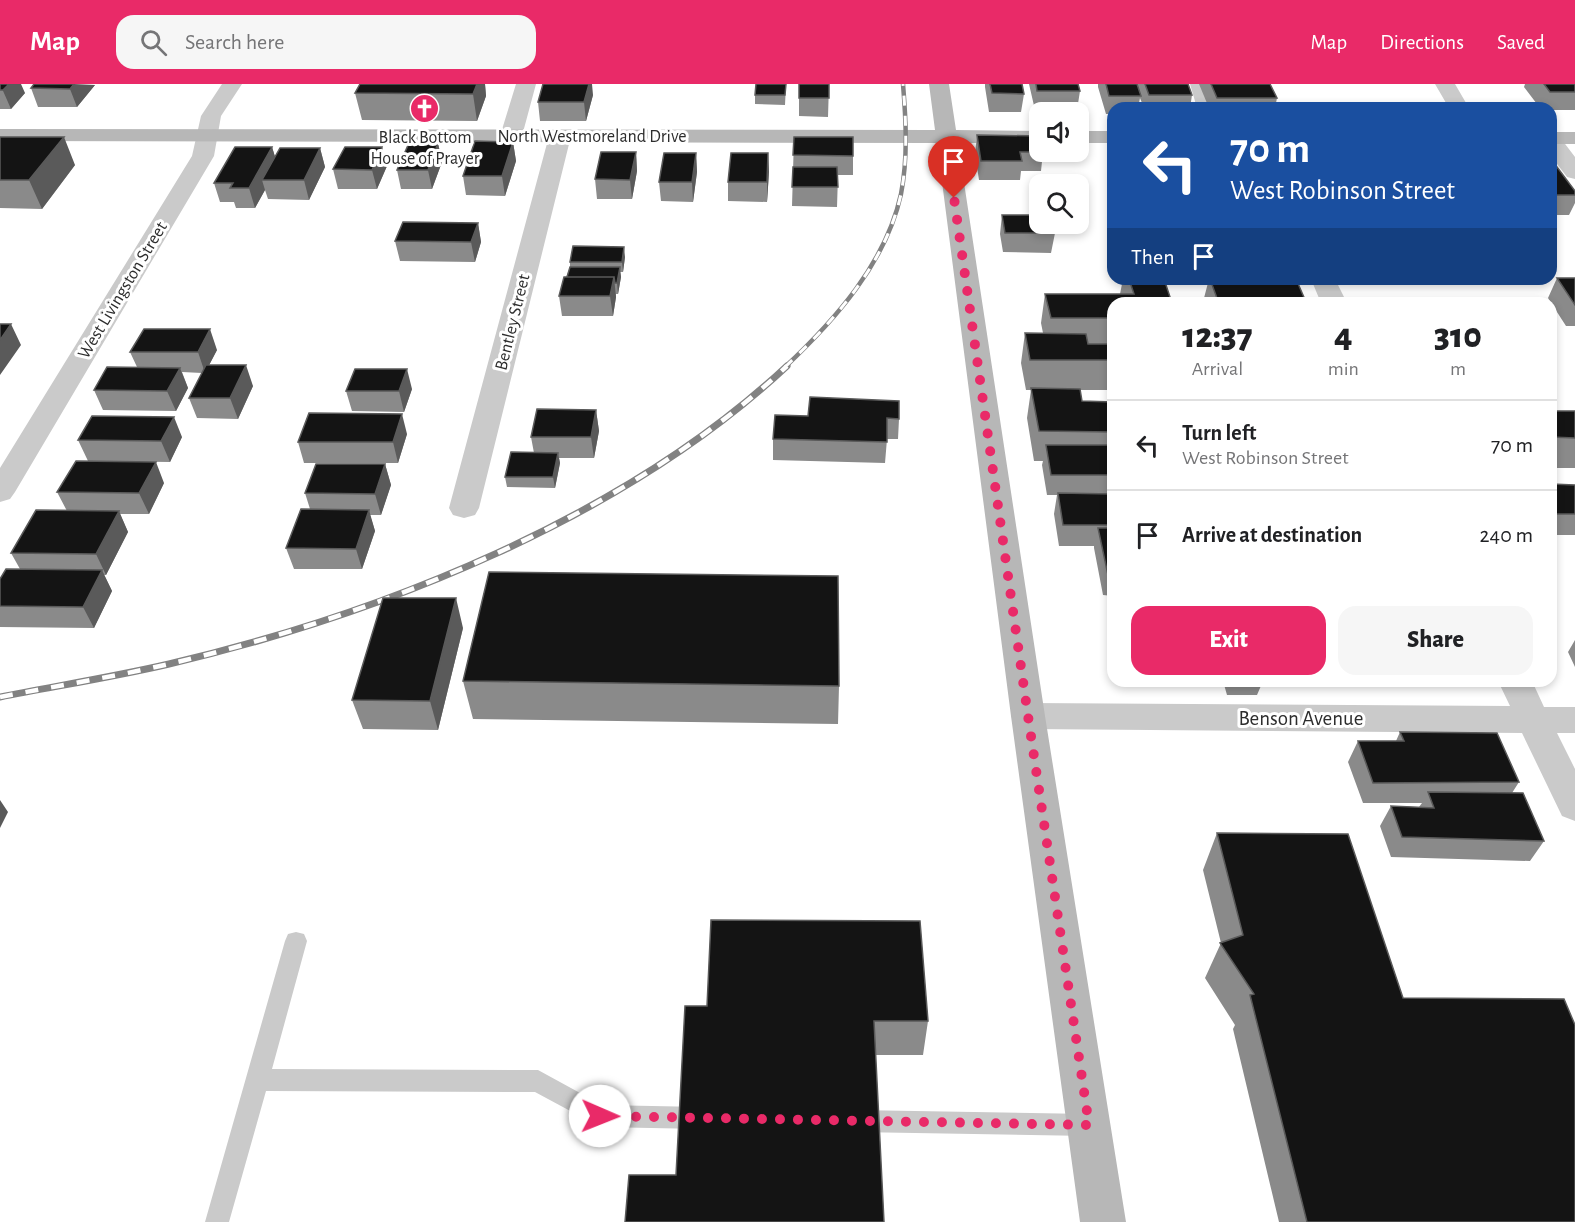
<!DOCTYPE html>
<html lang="en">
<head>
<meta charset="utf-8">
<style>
  :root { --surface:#fff; --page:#f6f6f6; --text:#202124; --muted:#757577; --line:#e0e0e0; --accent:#e92a68 }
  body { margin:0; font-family:"Alegreya Sans",sans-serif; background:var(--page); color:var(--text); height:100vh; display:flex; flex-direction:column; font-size:22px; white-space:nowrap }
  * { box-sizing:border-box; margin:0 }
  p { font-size:20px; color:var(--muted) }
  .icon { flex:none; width:33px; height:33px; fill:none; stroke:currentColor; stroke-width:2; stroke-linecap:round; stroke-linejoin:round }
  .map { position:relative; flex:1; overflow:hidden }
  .details { position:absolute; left:1107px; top:213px; width:450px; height:390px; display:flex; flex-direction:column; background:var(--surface); border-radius:18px; box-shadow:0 3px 9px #0003 }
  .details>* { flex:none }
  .guide { position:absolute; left:1107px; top:18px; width:450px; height:183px; border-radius:18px; box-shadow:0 3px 9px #0003; background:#1a4fa0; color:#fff; overflow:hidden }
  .controls { position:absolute; left:1029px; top:18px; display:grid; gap:12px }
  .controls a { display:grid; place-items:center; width:60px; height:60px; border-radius:12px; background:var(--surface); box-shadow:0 3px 9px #0003; font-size:30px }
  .pin { position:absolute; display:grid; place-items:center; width:51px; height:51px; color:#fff; margin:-62px -26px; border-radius:50% 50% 50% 0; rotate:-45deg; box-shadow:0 0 6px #0007 }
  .pin .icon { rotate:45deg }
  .me { position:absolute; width:66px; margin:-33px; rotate:91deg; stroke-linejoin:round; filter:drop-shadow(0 0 4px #0008) }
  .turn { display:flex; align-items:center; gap:21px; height:126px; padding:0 24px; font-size:27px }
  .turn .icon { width:78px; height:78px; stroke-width:2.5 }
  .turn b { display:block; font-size:42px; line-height:51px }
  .then { display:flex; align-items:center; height:57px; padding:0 24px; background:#0003; gap:12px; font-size:22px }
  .eta { display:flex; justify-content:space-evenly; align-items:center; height:102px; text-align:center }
  .eta b { font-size:36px; font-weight:800; line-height:42px }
  .cta { display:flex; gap:12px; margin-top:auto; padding:12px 24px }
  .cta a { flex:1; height:69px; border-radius:18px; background:var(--accent); color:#fff; font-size:24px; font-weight:800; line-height:69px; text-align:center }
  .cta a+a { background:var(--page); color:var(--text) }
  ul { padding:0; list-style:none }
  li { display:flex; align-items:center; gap:18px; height:90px; padding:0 24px; border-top:2px solid var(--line) }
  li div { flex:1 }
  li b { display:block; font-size:22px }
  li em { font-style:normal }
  header { display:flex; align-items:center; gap:36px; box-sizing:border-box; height:84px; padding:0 30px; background:var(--accent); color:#fff }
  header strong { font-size:28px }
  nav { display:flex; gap:33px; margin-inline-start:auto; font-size:21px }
  .search { width:420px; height:54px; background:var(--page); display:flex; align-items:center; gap:15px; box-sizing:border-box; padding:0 21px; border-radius:18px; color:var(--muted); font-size:22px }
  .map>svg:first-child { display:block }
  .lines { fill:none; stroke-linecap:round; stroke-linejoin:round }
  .lane { fill:#cacaca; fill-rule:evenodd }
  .street { fill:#cacaca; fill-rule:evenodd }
  .secondary { fill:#b7b7b7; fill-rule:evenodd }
  .rail-far1-casing { stroke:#828282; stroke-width:4.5 }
  .rail-casing { stroke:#828282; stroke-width:7 }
  .rail-far1 { stroke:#fff; stroke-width:3; stroke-dasharray:10; stroke-linecap:butt }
  .rail { stroke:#fff; stroke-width:4.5; stroke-dasharray:13; stroke-linecap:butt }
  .wall { fill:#8a8a8a }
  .shaded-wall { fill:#5a5a5a }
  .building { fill:#141414; stroke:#5a5a5a; stroke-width:1.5 }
  .route { stroke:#e92a68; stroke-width:10; stroke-dasharray:0 18 }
  .labels { text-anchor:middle; stroke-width:6; stroke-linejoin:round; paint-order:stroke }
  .far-street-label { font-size:18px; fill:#2d2d2d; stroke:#fff }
  .far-poi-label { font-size:18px; fill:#2d2d2d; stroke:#fff }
  .street-label { font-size:21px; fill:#2d2d2d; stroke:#fff }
</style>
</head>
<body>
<header>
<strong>Map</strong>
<div class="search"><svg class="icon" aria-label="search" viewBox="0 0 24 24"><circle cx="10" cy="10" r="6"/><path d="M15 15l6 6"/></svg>Search here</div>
<nav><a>Map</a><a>Directions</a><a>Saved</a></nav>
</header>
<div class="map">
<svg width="1575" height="1138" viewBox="0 0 1575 1138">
  <rect width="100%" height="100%" fill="#fff"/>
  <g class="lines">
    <path class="lane" d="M1190,0H1202L1209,24H1197Z
      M296,848L304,850L307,857L272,985L538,986L602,1021L702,1023L710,1026L714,1034L710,1042L702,1045L600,1043L535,1008L266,1007L229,1138H205L285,857L288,850Z
      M856,1026L1089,1030L1097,1033L1101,1041L1097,1049L1089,1052L856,1048L848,1045L844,1037L848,1029Z"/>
    <path class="street" d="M222,0H242L221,32L214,72L15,408L10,415L0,418V384L192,72L201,32Z
      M516,0H536L522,52L519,57L511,58L503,57L500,52Z
      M1435,0H1455L1469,24H1449Z
      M560,46L568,47L571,52L479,424L475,431L464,434L453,431L449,424L549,52L552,47Z
      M1551,51L1559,52L1575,73V95L1567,93L1551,72Z
      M1311,195H1335L1347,219H1321Z
      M1498,597H1532L1544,623H1575V649H1557L1575,685V737L1562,732L1522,649L1028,645L1016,641L1011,632L1016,623L1028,619L1510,622Z"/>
    <path class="secondary" d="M929,0H949L956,46L1040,47V59H958L1045,632L1126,1138H1080L1011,632L937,59L0,57V45L935,46Z
      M1078,47H1113V59H1078Z
      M1551,48H1575V60H1551Z"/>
    <defs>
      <path id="rail-far1" d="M785,283C835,236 886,179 901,110C908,74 906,36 903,0"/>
      <path id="rail" d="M0,613C56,602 113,593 169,580C382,530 626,433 787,282"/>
    </defs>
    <use href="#rail-far1" class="rail-far1-casing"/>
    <use href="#rail" class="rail-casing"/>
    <use href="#rail-far1" class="rail-far1"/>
    <use href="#rail" class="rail"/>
  </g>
  <path class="wall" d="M0,0L25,9L11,25H0Z
    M360,0H485L486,12L477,37L362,36L355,9Z
    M786,0L785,21L755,20V11Z
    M799,0H829L828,33L799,32Z
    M985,0H1022L1024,10L1021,28H989L985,3Z
    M1029,0H1078L1080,7L1077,26H1035Z
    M1098,0H1136L1137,2L1138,0H1188L1192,11L1190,24H1144L1140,14L1138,24H1113V30H1106L1098,3Z
    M1199,0H1270L1277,14L1275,24H1209Z
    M1525,0H1575V26H1551V24H1540L1524,3Z
    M95,1L77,23H38L31,4Z
    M593,11L586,37H540L538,18Z
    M977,51L1043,68L1041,87H1021L1020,96H979L975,70Z
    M0,53L75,81L42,125L0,124Z
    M794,53L853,72V91H838L837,123L792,122Z
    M513,58L516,77L505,112L466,111L463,92Z
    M438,59L442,78L432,105H401L397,86Z
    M272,63L275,73L320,64L325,83L309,116L268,115L265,106L255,124H236L234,118H220L214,99Z
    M382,63L387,82L377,105H338L333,85Z
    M636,68L637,87L632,115H597L595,95Z
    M696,69L697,88L693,118L661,117L659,98Z
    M768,69L769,88L767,118L728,117V98Z
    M1551,75L1575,107V119L1569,131H1551Z
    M1002,131L1055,149L1051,169L1003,168L1000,150Z
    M478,139L481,158L475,178L400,177L395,157Z
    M625,173L623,188H620L621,193L618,210H616V213L613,232H562L559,212L570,183V178Z
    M1557,194H1575V242H1566L1548,214Z
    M1123,195H1164L1113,219V306H1080L1082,317L1113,318V512L1103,511L1094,464V462H1059L1054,430L1057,411H1047L1042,381L1043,377H1034L1027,334L1031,306H1026L1021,279L1025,249H1043L1041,239L1045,210H1120Z
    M1209,195H1296L1306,218L1305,219H1206L1204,214Z
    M217,266L209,281L253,302L238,335L197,334L189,314L202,289L182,288L188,304L176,327L103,326L94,306L137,283L130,268Z
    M412,305L404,328L352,327L346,307Z
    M596,326L599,347L594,374H559L560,379L555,404L507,403L505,393L534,369L531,353Z
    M1551,327H1575V384H1551Z
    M808,332L899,335L898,355H887L885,379L773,376V355Z
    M407,350L398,379H304L298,358Z
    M182,353L170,378L88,377L78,356Z
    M385,380L391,401L381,431H370L375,447L362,485H294L286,464L310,425L305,409Z
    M164,399L149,430H120L128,448L106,491H104L112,507L94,544L0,543V495L20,485L11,469L67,427L57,408Z
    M1551,400L1575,401V451H1551Z
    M1113,542V571L1110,555Z
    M463,544L438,646L363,645L352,616Z
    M1575,556V583L1568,568Z
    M463,597L839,602L838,640L473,635Z
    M1223,597H1263L1257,611H1227Z
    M1400,648L1519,698L1512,709L1544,757L1530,777L1391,773L1380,742L1391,722L1419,723L1422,719H1363L1348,678L1358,657H1396Z
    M1217,749L1403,914L1575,1138H1279L1233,945L1235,941L1205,894L1221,859L1203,786Z
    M685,922L928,937L923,971H876Z"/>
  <path class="shaded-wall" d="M0,0H21L25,9L11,25Z
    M74,0L95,1L77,23L70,5Z
    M477,0H485L486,12L477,37L473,10Z
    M589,0H592L593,11L586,37L584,18Z
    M64,53L75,81L42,125L29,96Z
    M513,58L516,77L505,112L502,92Z
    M438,59L442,78L432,105L428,86Z
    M272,63L278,82L262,96L265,106L255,124L249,104Z
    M382,63L387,82L377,105L372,86Z
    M320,64L325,83L309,116L304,96Z
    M636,68L637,87L632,115L630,96Z
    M696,69L697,88L693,118L692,98Z
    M768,69L769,88L767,118V98Z
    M478,139L481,158L475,178L471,158Z
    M624,163L625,173L623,188L622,178Z
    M620,183L621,193L618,210L617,199Z
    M614,193L616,213L613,232L610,212Z
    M11,240L21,261L0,291V256Z
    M210,245L217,266L205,289L198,268Z
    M246,281L253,302L238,335L230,314Z
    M180,284L188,304L176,327L167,307Z
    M407,285L412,305L404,328L399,307Z
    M596,326L599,347L594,374L591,353Z
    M402,330L407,350L398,379L393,358Z
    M174,333L182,353L170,378L161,357Z
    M558,369L560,379L555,404L553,393Z
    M156,378L164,399L149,430L139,409Z
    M385,380L391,401L381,431L375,410Z
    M369,426L375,447L362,485L356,465Z
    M119,427L128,448L106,491L96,470Z
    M102,486L112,507L94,544L83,523Z
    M456,514L463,544L438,646L430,617Z
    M0,716L8,728L0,744Z"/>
  <path class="building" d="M0,0H9L3,6H0Z
    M34,0H74L70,5L31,4Z
    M360,0H477L473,10L355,9Z
    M543,0H589L584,18H538Z
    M756,0H786L785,11H755Z
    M799,0H829V14H799Z
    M990,0H1022L1024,10L992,9Z
    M1036,0H1078L1080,7H1037Z
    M1106,0H1137L1141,12H1109Z
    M1145,0H1188L1192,11H1149Z
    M1211,0H1270L1277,14H1217Z
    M1544,0H1575V8H1550Z
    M977,51L1040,52V68H1044H1020L1022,77H981Z
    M0,53H64L29,96H0Z
    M794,53H853V72L793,71Z
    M475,57L513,58L502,92H463Z
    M409,59H438L428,86H397Z
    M235,63H272L249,104H230L233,99H214Z
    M345,63H382L372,86L333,85Z
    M280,64H320L304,96H262Z
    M601,68H636L630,96L595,95Z
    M664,69H696L692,98H659Z
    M731,69H768L767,98H728Z
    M1551,75L1575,107V111H1551Z
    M793,83H837L838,103H792Z
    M1002,131H1040V140H1052L1055,149H1005Z
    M403,138L478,139L471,158L395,157Z
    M573,162L624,163L622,178H570Z
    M570,183H620L617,199H615L614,193H567Z
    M564,193H614L610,212H559Z
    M1557,194H1575V221Z
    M1129,195H1164L1172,219H1113V234H1051L1045,210H1134Z
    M1210,195H1296L1306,218L1218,217Z
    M0,240H11L0,256Z
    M144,245H210L198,268H130Z
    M1025,249L1086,250L1088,260H1113V276H1030Z
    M206,281H246L230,314H189Z
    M107,283L180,284L167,307L94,306Z
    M355,285H407L399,307H346Z
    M1031,304L1080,305L1082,317L1113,318V348L1039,347Z
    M810,313L899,317V335L887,334V358L773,355L775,331L808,332Z
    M537,325L596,326L591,353H531Z
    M1551,327H1575V354L1551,353Z
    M309,329L402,330L393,358H298Z
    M92,332L174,333L161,357L78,356Z
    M1046,361H1113V391H1051Z
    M511,368L558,369L553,393H505Z
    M76,377L156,378L139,409L57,408Z
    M316,380H385L375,410L305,409Z
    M1551,400L1575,401V430H1551Z
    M1058,409L1113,410V441H1063Z
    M301,425L369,426L356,465L286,464Z
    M36,426L119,427L96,470L11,469Z
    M1098,444H1113V491H1108Z
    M6,485L102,486L83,523L0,522V495Z
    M489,488L838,492L839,602L463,597Z
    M383,514H456L430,617L352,616Z
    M1400,648L1497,649L1519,698L1373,699L1358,657H1404Z
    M1428,708L1523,709L1544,757L1402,753L1391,722L1434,724Z
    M1217,749L1348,750L1403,914L1564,915L1575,941V1138H1307L1250,911L1254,910L1220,859L1243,851Z
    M711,836L920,837L928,937H874L884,1138H625L629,1091H676L685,922H707Z"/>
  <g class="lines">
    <path class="route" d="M600,1032L1089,1041L1028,632L954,114"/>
  </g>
  <defs>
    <symbol id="church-disc" viewBox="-11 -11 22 22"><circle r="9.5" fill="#e92a68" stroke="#fff"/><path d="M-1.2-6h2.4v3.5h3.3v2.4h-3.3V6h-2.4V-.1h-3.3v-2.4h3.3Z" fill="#fff"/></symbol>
  </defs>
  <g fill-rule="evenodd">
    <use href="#church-disc" x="408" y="8" width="33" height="33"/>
  </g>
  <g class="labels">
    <g class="far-street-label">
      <text x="592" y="58">North Westmoreland Drive</text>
      <text transform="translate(122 206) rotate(-59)" y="6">West Livingston Street</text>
      <text transform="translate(512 238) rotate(-76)" y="6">Bentley Street</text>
    </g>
    <g class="far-poi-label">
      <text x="425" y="59">Black Bottom<tspan x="425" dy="21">House of Prayer</tspan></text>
    </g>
    <g class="street-label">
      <text x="1301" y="641">Benson Avenue</text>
    </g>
  </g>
</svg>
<div class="controls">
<a><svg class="icon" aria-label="sound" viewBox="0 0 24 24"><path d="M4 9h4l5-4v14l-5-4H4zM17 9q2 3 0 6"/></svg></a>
<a><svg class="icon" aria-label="search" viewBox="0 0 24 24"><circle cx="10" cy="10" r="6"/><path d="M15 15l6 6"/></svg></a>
</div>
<div class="pin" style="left:954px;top:114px;background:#d93025"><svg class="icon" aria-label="arrive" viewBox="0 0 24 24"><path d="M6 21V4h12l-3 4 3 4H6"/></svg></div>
<svg class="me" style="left:600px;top:1032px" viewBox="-20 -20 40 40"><circle r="19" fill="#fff"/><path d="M0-13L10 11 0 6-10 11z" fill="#e92a68"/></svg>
<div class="guide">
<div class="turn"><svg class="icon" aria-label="left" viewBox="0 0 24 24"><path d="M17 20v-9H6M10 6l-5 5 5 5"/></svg><div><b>70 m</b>West Robinson Street</div></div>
<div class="then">Then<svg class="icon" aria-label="arrive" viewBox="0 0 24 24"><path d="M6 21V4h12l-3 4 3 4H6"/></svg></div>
</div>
<section class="details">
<div class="eta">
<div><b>12:37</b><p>Arrival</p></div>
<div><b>4</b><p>min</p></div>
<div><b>310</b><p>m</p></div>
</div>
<ul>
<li><svg class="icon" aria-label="left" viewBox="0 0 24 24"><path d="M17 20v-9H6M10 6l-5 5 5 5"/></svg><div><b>Turn left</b><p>West Robinson Street</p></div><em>70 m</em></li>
<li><svg class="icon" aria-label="arrive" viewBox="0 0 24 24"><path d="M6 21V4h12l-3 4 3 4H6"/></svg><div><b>Arrive at destination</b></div><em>240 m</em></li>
</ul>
<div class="cta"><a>Exit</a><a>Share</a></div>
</section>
</div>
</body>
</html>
